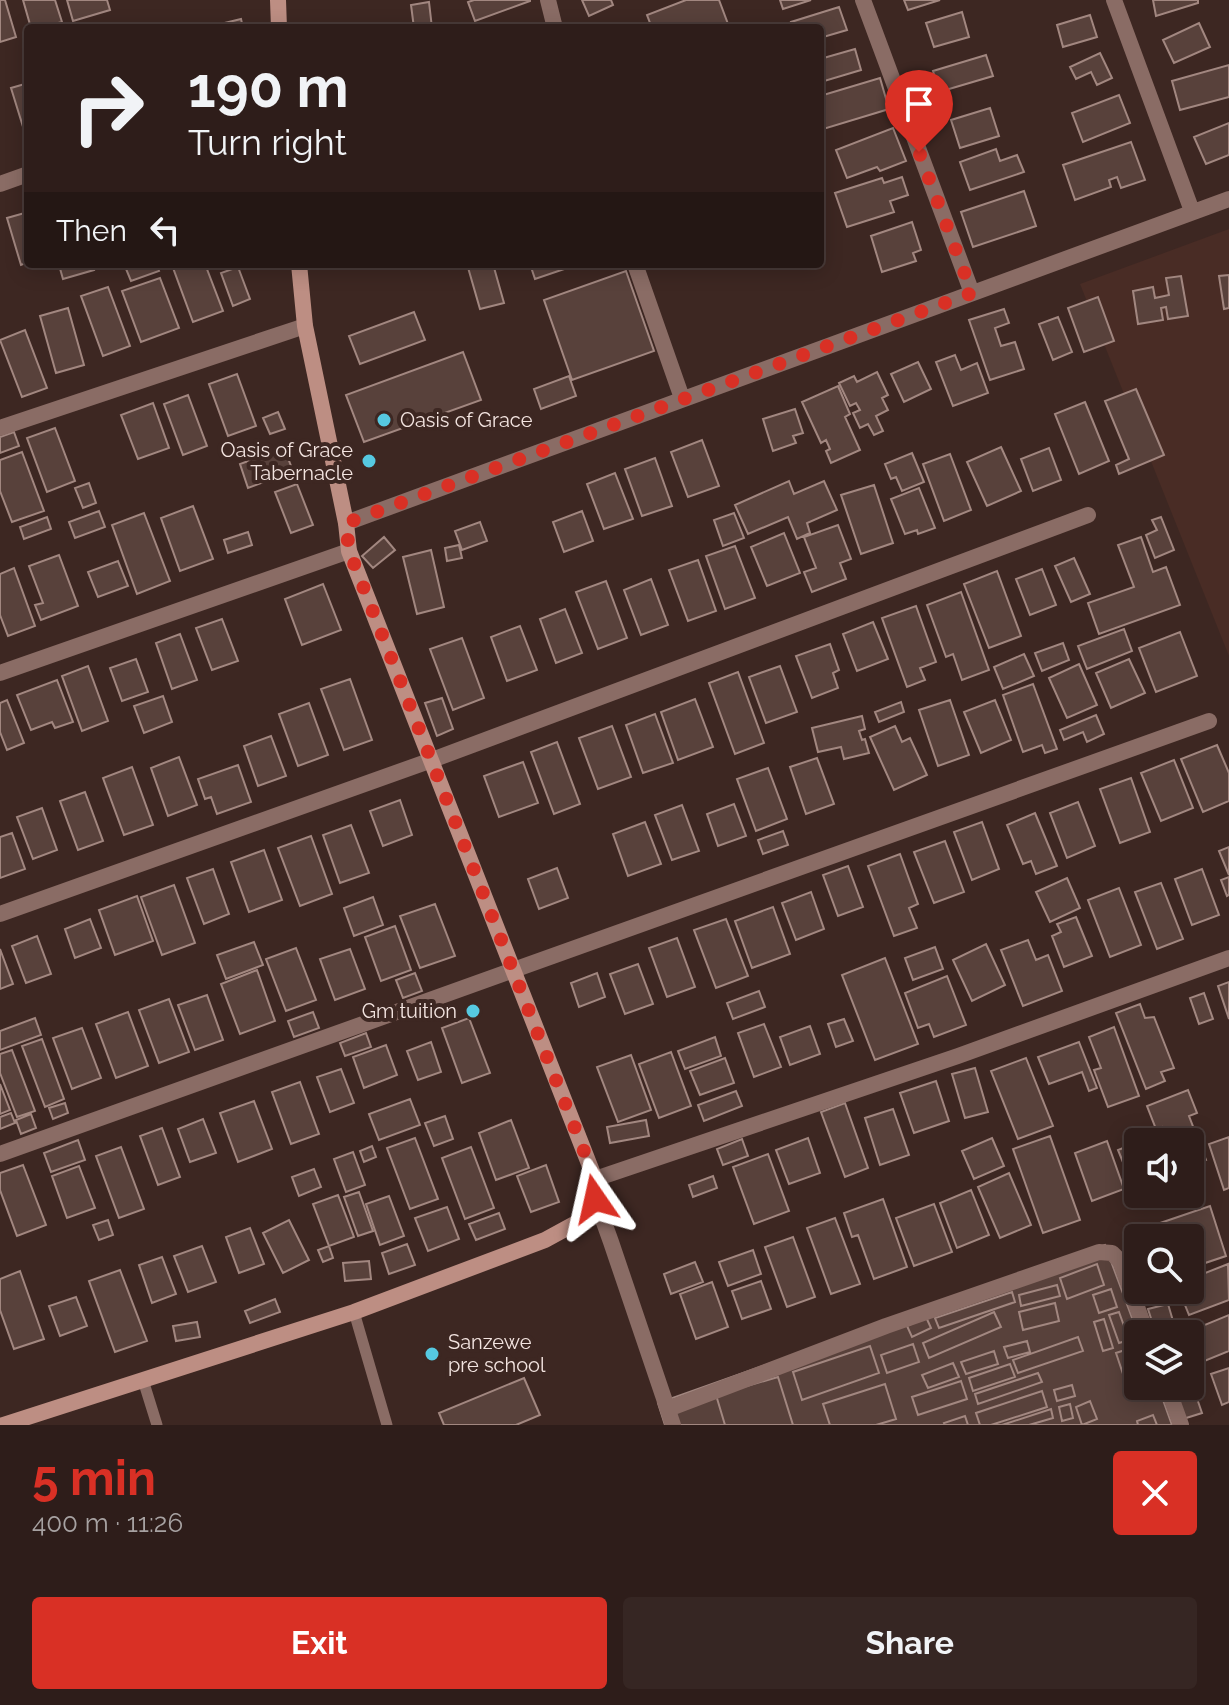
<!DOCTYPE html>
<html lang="en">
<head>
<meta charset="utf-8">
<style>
  :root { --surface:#2e1d1a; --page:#362623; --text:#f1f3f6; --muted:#a7a2a2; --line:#493b39; --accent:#d93025 }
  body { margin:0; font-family:Raleway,sans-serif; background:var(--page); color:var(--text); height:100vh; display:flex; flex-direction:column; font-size:30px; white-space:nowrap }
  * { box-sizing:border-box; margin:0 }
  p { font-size:26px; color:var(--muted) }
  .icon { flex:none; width:44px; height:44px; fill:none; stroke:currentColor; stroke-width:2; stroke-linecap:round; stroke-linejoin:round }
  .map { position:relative; height:1425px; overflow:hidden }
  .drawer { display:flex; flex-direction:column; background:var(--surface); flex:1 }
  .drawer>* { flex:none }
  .hud { position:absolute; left:24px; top:24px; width:800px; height:244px; border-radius:8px; box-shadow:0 4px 20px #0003,0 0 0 2px var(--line); background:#2e1d1a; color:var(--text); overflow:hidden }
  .controls { position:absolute; left:1124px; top:1128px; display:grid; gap:16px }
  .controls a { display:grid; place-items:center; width:80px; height:80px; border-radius:8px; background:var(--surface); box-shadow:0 4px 20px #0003,0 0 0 2px var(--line); font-size:40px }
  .pin { position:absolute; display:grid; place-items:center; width:68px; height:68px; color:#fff; margin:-82px -34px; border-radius:50% 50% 50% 0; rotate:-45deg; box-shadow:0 0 8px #0007 }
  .pin .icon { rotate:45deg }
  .me { position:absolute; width:88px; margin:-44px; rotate:349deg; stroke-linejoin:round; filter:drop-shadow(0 0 6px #0008) }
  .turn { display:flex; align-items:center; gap:28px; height:168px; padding:0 32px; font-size:36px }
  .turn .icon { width:104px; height:104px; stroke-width:2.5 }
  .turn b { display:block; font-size:56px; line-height:68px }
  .then { display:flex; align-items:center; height:76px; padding:0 32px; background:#0003; gap:16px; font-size:30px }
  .round { display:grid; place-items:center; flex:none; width:84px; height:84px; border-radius:8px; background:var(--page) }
  .summary { display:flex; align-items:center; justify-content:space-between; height:136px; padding:0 32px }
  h1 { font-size:48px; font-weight:700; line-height:60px; color:var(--accent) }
  .primary-button { display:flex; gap:16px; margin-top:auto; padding:16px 32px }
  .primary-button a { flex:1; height:92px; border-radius:8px; background:var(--accent); color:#fff; font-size:32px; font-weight:700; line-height:92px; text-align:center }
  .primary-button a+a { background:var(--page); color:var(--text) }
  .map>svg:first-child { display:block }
  .built { fill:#492c25 }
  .building { fill:#58413b; stroke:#a28780; stroke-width:2 }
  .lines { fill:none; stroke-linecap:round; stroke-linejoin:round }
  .lane { stroke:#8a6c65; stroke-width:11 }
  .street { stroke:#8a6c65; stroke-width:16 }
  .secondary { stroke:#bd8e83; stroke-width:16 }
  .route { stroke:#d93025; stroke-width:14; stroke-dasharray:0 25.2 }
  .poi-dot { fill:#56c9e1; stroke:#3d2722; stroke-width:3 }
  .labels { text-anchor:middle; stroke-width:8; stroke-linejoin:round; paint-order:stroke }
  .poi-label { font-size:20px; fill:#f3e4e0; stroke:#3d2722; text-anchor:start }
</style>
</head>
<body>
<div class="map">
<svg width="1229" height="1425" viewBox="0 0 1229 1425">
  <rect width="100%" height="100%" fill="#3d2722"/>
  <path class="built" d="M1229,229V656L1080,284Z"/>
  <path class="building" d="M0,0H5L16,37L0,42Z
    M23,0H55L62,22L39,28H31Z
    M67,0H107L110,10L73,21Z
    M474,0H530V1L475,21L468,2Z
    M582,0H611L613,5L589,16Z
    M686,0H719L728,24L718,28H652L647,15Z
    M780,0H811L783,9Z
    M904,0H940L908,10Z
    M1153,0H1198V3L1156,16Z
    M429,2L432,28H414L411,5Z
    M839,7L847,30L820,38V28H793L791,22Z
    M962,12L969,37L934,47L926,23Z
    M1090,15L1097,37L1063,47L1057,25Z
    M241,19L243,28H204Z
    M1199,23L1210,47L1174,63L1163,40Z
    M855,49L861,70L821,82L820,59Z
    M1100,53L1112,78L1097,85L1091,72L1076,79L1070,67Z
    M986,55L993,76L939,92L933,71Z
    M1229,65V97L1180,110L1172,81Z
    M880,78L889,109L820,130V96Z
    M28,83V143L11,88Z
    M1119,95L1130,123L1083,142L1072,113Z
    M990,108L999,136L960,148L951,120Z
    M1229,123V155L1206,164L1194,137Z
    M893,128L906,161L880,171L877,167L847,178L836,150Z
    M1131,142L1145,180L1121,188L1117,177L1109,180L1111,187L1075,200L1063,165Z
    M996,149L1000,161L1017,155L1024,172L970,190L960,162Z
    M902,177L908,195L890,201L894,212L847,227L835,193L882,178L884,183Z
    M1024,191L1036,226L973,247L961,212Z
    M28,212V262L21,265L7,218Z
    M912,222L921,250L913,253L916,261L882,272L871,236Z
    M63,264H92L94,270L63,279L59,265Z
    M124,264H156L159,271L131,281Z
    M175,264H205L223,311L193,322L172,265Z
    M467,264H493L504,303L480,309Z
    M530,264H579L535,279Z
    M238,267L250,299L233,306L221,273Z
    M626,271L654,351L572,380L544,300Z
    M1229,275V308L1224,309L1219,276Z
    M1181,276L1188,316L1168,319L1166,307L1161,308L1163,320L1138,324L1133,291L1153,287L1155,298L1169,295L1166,278Z
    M160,278L179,328L141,342L122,291Z
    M108,287L130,346L103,356L81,296Z
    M1098,297L1114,341L1084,352L1068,308Z
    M68,308L84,365L56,373L40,316Z
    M1004,309L1009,323L995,328L1001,346L1015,342L1024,369L990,380L969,320Z
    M414,312L425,340L360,364L349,336Z
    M1058,317L1072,352L1053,360L1039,324Z
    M25,330L47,388L22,397L0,340Z
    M463,352L481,400L364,442L346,395Z
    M955,355L961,370L977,363L988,393L953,406L936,362Z
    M918,362L931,389L904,402L891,374Z
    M877,372L888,395L882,398L888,410L876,416L883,431L874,435L868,424L860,428L853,413L860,410L856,403L850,406L839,383L854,376L857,382Z
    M237,374L256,426L228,436L209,384Z
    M569,376L576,396L541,409L534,389Z
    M838,386L850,414L845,417L860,450L831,463L826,451L830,449L826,440L821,443L802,402Z
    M1136,389L1164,455L1119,474L1116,465L1129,459L1105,401Z
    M188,395L207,446L183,455L164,404Z
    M1085,402L1109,461L1079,474L1055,414Z
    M153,403L169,448L138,459L121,415Z
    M795,409L803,433L793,436L796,443L773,451L763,419Z
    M278,412L285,429L270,434L263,418Z
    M55,428L75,481L47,492L27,438Z
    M14,432L19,446L0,453V437Z
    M702,440L719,486L688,497L671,452Z
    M1001,447L1021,491L987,506L967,462Z
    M284,448L293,471L248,488L240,464Z
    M1049,448L1061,480L1033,491L1021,459Z
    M22,452L44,511L12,522L0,491V460Z
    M912,453L924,482L902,491L896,477L891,479L885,464Z
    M950,454L971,510L944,521L923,464Z
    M655,458L672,506L642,516L625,469Z
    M615,473L633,519L604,529L587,484Z
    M789,481L794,494L824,481L837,510L807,523L810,533L797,539L788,517L748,534L735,505Z
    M89,483L96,503L83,508L75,488Z
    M297,484L313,525L291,533L275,492Z
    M874,485L893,543L861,554L841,495Z
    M919,488L935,528L918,534L917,530L905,534L891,499Z
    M193,506L213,559L180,571L161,518Z
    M99,511L105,527L75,538L69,522Z
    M582,511L593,541L564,552L553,522Z
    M144,513L170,581L137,594L112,525Z
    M734,513L744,538L723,546L714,520Z
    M47,517L51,529L24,539L20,527Z
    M1161,517L1174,550L1155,558L1146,535L1157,530L1152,520Z
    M480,522L487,541L462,550L455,531Z
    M838,525L851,559L840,563L846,579L812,592L804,572L816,568L804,537Z
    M248,532L252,545L228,553L224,540Z
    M784,533L800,573L767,586L751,547Z
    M384,537L395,550L373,568L362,556Z
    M1141,537L1153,572L1166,567L1180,605L1099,634L1088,603L1134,587L1118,545Z
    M459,545L462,558L447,561L445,548Z
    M735,546L755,598L725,609L706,556Z
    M431,550L444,607L417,614L403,557Z
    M59,555L78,606L41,620L35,605L43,603L29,566Z
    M1074,558L1090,594L1071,602L1055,566Z
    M698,560L716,611L688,621L669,570Z
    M118,561L128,586L98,597L88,572Z
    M14,568L35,626L8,636L0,615V574Z
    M1042,569L1056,605L1030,615L1016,579Z
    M997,571L1021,636L989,648L964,584Z
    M651,579L668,625L641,635L624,590Z
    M606,581L627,638L598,649L576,592Z
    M323,584L341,630L302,645L285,599Z
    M961,592L989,670L962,680L953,654L946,657L927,605Z
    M916,606L936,662L920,668L925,680L907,687L882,618Z
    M565,609L582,653L556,663L540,619Z
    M222,619L238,661L212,670L196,628Z
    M873,622L888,659L857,671L843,634Z
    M520,626L537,670L507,681L491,637Z
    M1124,629L1132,651L1087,669L1078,646Z
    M1180,632L1197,676L1156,692L1139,648Z
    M180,634L197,680L172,689L156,643Z
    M462,638L484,698L453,710L430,649Z
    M1063,643L1069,660L1042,671L1035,653Z
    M830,644L839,670L833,673L838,688L812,698L796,656Z
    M1024,654L1034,676L1003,689L994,667Z
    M136,659L148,692L122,701L110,668Z
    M1129,659L1145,693L1111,708L1096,673Z
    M1079,664L1097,705L1067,718L1049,678Z
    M88,666L108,721L82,731L62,676Z
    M780,666L797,712L766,723L749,677Z
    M738,672L764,743L735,754L709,683Z
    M350,679L372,740L344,750L321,689Z
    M57,680L73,722L55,728L52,722L31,730L17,695Z
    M1033,684L1057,749L1045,753L1042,745L1023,752L1003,695Z
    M163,696L172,722L144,733L134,706Z
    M442,698L453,729L437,736L425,703Z
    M695,699L713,747L678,760L661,712Z
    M7,700L24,743L7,750L0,732V703Z
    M950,700L969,755L938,766L919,710Z
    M995,700L1011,740L981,753L964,712Z
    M901,702L904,712L879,722L875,712Z
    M309,703L328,755L298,766L279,714Z
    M655,714L673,763L643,773L626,725Z
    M1096,715L1104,734L1087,742L1083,732L1064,740L1060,730Z
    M862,716L865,729L859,731L862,740L865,739L869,753L844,759L841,747L818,752L812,728Z
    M612,726L631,777L598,789L579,738Z
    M895,726L902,742L910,738L927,775L894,790L870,737Z
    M271,736L286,776L258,786L244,746Z
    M557,742L580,804L554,814L531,752Z
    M1217,745L1229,773V801L1203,812L1181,759Z
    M179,757L197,805L168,816L151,768Z
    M817,758L834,804L806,814L790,767Z
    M1174,760L1193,808L1161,821L1141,773Z
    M523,762L538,803L499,817L484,776Z
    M238,765L251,802L217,814L211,797L205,799L198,779Z
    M132,767L153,825L124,835L103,778Z
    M768,768L787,819L756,831L737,779Z
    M1131,778L1150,832L1120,843L1100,789Z
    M85,792L103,841L78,850L60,801Z
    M400,800L412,835L383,846L370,811Z
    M1078,802L1095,846L1067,858L1050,813Z
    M734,804L746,836L718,846L707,814Z
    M682,805L699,851L672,860L655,815Z
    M42,808L57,850L33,859L17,817Z
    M1035,813L1057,866L1036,874L1031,861L1023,864L1007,825Z
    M645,822L661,864L628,876L613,834Z
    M982,822L999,869L972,880L954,832Z
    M351,825L369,873L340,883L323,835Z
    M783,831L788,845L763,854L758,840Z
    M12,833L25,869L0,878V837Z
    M311,836L332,894L300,906L278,848Z
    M945,841L964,892L934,903L914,852Z
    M1229,847V875L1219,851Z
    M264,850L282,900L249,912L231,862Z
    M900,854L918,904L909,908L917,928L894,936L868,866Z
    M848,866L863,907L838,916L823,875Z
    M557,868L568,898L539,909L528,879Z
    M213,869L229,914L204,924L187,878Z
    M1202,869L1219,915L1192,925L1175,879Z
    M1229,877V895L1227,896L1221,880Z
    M1067,878L1080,908L1050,922L1036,892Z
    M1161,883L1183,939L1157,949L1135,892Z
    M174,885L195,943L162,955L141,897Z
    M1119,888L1141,945L1110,957L1088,900Z
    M811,892L824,929L796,940L782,903Z
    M137,896L153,941L115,955L99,910Z
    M373,897L383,925L354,936L344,908Z
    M435,904L455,956L420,968L400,916Z
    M773,907L790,954L752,968L735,921Z
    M1076,917L1092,956L1064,967L1052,936L1061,932L1057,924Z
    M90,919L101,948L75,958L65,929Z
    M726,919L748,976L716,988L694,930Z
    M395,926L411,970L381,981L365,937Z
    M37,936L51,974L26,983L12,946Z
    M677,938L695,987L667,997L649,948Z
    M1028,940L1036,960L1048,955L1062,991L1023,1006L1001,950Z
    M254,942L263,965L226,979L217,955Z
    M986,944L1005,985L972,1001L953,960Z
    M935,947L943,969L913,980L905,958Z
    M296,948L316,1000L286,1011L266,959Z
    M0,949L13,984L0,989Z
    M350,949L365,989L335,1000L320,959Z
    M885,958L918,1044L875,1060L842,975Z
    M638,964L653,1004L625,1014L610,974Z
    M257,970L275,1021L240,1034L221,984Z
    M415,973L422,991L403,998L396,980Z
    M597,973L605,997L579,1007L571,983Z
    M947,976L966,1025L934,1037L929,1024L918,1028L905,993Z
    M1229,982V1019L1218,986Z
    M759,991L765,1007L733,1019L727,1003Z
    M1204,993L1213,1019L1199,1024L1190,998Z
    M207,995L223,1040L195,1050L178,1005Z
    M169,999L189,1052L159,1063L139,1010Z
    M1140,1004L1145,1018L1154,1017L1174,1068L1161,1072L1165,1081L1146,1089L1116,1013Z
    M128,1012L148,1066L116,1078L96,1024Z
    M313,1012L319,1028L294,1037L288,1021Z
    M35,1018L41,1035L0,1050V1031Z
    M469,1018L490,1073L462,1083L442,1028Z
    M844,1019L853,1041L836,1047L828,1024Z
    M764,1024L781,1067L754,1077L738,1033Z
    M810,1026L820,1054L790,1065L780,1037Z
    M1114,1027L1139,1096L1108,1107L1094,1070L1101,1068L1089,1037Z
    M82,1028L101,1078L72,1089L53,1038Z
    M366,1033L371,1047L345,1056L340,1043Z
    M715,1037L721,1056L685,1069L678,1051Z
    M42,1039L64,1099L45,1107L22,1046Z
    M431,1042L441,1072L418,1080L407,1051Z
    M1079,1042L1097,1088L1089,1091L1082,1072L1049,1084L1038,1057Z
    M386,1045L397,1075L364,1088L353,1057Z
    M12,1050L35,1111L17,1117L0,1073V1054Z
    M671,1052L691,1106L659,1118L639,1064Z
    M631,1055L651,1110L618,1122L597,1067Z
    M725,1058L734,1083L700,1095L690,1071Z
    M1026,1058L1053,1126L1018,1139L991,1071Z
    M975,1068L988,1112L965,1118L952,1074Z
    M341,1069L354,1103L330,1112L317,1077Z
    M936,1081L949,1121L914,1133L900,1093Z
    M300,1082L319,1134L291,1144L272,1092Z
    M0,1084L10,1110L0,1114Z
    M1188,1090L1197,1113L1189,1116L1206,1160L1190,1166V1142H1160L1159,1138L1166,1136L1162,1127L1156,1129L1147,1106Z
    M736,1091L742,1106L704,1121L698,1105Z
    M410,1099L420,1125L379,1140L369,1114Z
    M254,1101L272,1149L238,1162L220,1113Z
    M65,1103L68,1113L53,1119L49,1108Z
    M845,1103L868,1168L845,1177L821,1112Z
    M893,1109L909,1155L880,1165L865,1118Z
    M11,1113L15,1123L0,1129V1117Z
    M31,1114L36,1128L21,1134L16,1120Z
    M445,1116L453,1139L434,1146L425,1123Z
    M203,1119L216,1153L190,1162L178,1129Z
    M511,1120L529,1168L496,1180L479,1133Z
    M646,1120L649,1136L610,1143L607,1127Z
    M162,1128L180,1177L158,1185L140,1136Z
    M1050,1136L1080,1220L1043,1233L1013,1149Z
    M1150,1137L1152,1142H1138V1185L1133,1187L1118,1150Z
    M1229,1137V1188L1224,1190L1209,1144Z
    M415,1138L438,1199L410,1209L387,1148Z
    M808,1138L820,1173L789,1184L776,1150Z
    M992,1138L1004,1166L974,1179L962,1151Z
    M742,1139L748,1156L723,1165L717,1149Z
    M78,1140L85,1160L51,1172L44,1153Z
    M1107,1141L1124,1189L1092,1201L1075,1153Z
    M372,1146L376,1157L364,1162L360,1151Z
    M121,1147L144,1209L119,1218L96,1156Z
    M471,1147L494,1208L465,1219L442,1158Z
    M353,1152L365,1185L346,1192L334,1159Z
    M768,1154L789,1211L754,1224L733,1167Z
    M23,1165L46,1225L17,1236L0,1190V1173Z
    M546,1165L559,1202L531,1212L517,1176Z
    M79,1166L95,1208L67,1218L52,1176Z
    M314,1169L321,1187L299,1196L292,1177Z
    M1009,1173L1031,1225L1000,1238L978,1187Z
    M713,1176L717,1188L693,1197L689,1185Z
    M971,1190L989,1235L957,1248L940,1203Z
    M359,1192L373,1231L358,1236L344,1197Z
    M338,1195L354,1237L329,1246L313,1204Z
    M389,1196L404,1236L380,1245L366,1204Z
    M883,1199L907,1267L874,1279L858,1235L852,1237L844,1213Z
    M934,1204L952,1252L914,1266L896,1218Z
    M1210,1206L1226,1256L1190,1268V1238H1138V1244L1132,1246L1128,1234Z
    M447,1207L459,1239L428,1251L415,1218Z
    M499,1213L505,1229L476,1240L469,1224Z
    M835,1218L860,1284L831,1294L807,1228Z
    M108,1220L113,1235L99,1240L93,1225Z
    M289,1220L309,1260L283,1273L263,1233Z
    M250,1228L264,1264L239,1273L226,1237Z
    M793,1237L815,1297L787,1307L765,1247Z
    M407,1244L415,1265L389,1274L382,1253Z
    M1105,1245L1138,1334V1386H1158L1172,1425H665L658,1403Z
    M202,1246L216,1282L188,1292L174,1256Z
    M329,1246L333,1258L323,1262L318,1250Z
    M753,1250L761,1274L728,1286L719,1262Z
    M162,1257L176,1294L152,1303L139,1265Z
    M369,1261L371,1279L345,1281L343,1263Z
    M695,1262L703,1282L671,1294L664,1274Z
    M1097,1264L1104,1285L1067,1299L1060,1278Z
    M1228,1264L1229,1300L1189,1315L1179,1290H1190V1279Z
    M120,1270L147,1341L115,1352L89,1281Z
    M20,1271L44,1339L14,1349L0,1310V1279Z
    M761,1281L771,1309L742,1319L732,1291Z
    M712,1282L728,1327L696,1339L680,1294Z
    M1057,1285L1060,1296L1021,1306L1019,1295Z
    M1111,1289L1117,1307L1099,1313L1093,1295Z
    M1012,1292L1015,1302L939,1328L935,1318Z
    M76,1297L87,1326L60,1336L49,1306Z
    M275,1299L280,1312L250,1323L245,1311Z
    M1055,1303L1059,1321L1023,1330L1019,1312Z
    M1168,1304L1176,1331L1165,1334H1156L1148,1309Z
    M994,1312L1001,1327L929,1358L923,1343Z
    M1119,1312L1129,1340L1119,1343L1109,1315Z
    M1229,1315V1351L1202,1362L1190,1331Z
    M926,1317L931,1328L912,1337L907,1326Z
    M1104,1319L1113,1348L1103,1351L1094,1322Z
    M197,1322L200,1337L176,1341L173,1326Z
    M1078,1337L1083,1351L1018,1373L1013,1360Z
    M1027,1341L1030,1352L1008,1358L1004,1347Z
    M913,1344L919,1362L887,1373L881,1355Z
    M870,1346L879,1373L802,1400L793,1372Z
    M1134,1347L1138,1360V1376L1125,1380L1116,1353Z
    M994,1351L998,1364L966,1374L961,1362Z
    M953,1363L959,1377L928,1388L922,1375Z
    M1010,1364L1015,1377L973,1391L969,1378Z
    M1229,1368V1402L1222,1405L1211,1374Z
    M1038,1373L1042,1382L978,1404L975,1394Z
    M778,1377L793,1425H725L716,1395Z
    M524,1378L540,1415L516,1425H444L439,1413Z
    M1190,1378L1202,1413L1183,1419L1172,1386H1190Z
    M961,1381L967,1399L918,1415L912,1397Z
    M1138,1382V1386H1150L1152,1393L1131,1399L1127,1385Z
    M885,1384L896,1419L876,1425H830L823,1404Z
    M1072,1385L1075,1396L1057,1401L1054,1390Z
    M1042,1391L1047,1407L991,1425H980L976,1413Z
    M1090,1401L1097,1419L1082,1425L1076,1407Z
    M1070,1404L1073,1418L1062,1421L1059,1407Z
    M1051,1409L1053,1418L1029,1425H1002Z
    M1153,1415L1157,1425H1138L1137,1421Z
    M965,1416L968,1425H945L944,1423Z"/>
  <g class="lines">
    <path class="lane" d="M354,1312L387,1425
      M143,1380L157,1425"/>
    <path class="street" d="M548,0L555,28
      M863,0L972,293
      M1114,0L1192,211
      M0,184L28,174
      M635,264L682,398
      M0,428L305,326
      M346,523L1229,199
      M0,673L349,551
      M0,914L432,760L1088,515
      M0,1154L1209,721
      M595,1179L958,1056L1229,958
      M594,1204L602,1217L611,1242L673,1425
      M1167,1386L1181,1425
      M668,1409L886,1326L1099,1252L1112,1253L1120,1261L1147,1334"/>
    <path class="secondary" d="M278,0L279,28
      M3,1425L354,1312L545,1240L578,1222L586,1215L595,1199V1179C512,970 432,760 349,551L346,523L305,326L299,264"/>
  </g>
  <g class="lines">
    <path class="route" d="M595,1199V1179C512,970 432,760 349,551L346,523L972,293L919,152"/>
  </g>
  <g class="poi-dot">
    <circle cx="384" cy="420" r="8"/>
    <circle cx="369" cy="461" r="8"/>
    <circle cx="473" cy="1011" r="8"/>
    <circle cx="432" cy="1354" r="8"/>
  </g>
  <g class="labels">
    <g class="poi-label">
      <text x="400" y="427">Oasis of Grace</text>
      <text x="353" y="457" text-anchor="end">Oasis of Grace<tspan x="353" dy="23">Tabernacle</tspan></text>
      <text x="457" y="1018" text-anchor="end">Gm tuition</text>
      <text x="448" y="1349">Sanzewe<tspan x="448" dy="23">pre school</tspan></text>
    </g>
  </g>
</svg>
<div class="controls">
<a><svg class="icon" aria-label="sound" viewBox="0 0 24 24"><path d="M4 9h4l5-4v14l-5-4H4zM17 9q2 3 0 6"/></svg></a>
<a><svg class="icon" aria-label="search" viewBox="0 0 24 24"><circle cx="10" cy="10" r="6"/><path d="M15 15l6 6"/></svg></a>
<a><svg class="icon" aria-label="layers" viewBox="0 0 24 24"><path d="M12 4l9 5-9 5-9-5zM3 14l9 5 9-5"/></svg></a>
</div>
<div class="pin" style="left:919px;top:152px;background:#d93025"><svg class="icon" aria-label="arrive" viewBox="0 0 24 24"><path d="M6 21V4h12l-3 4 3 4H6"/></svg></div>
<svg class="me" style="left:595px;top:1199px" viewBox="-20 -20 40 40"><path d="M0-17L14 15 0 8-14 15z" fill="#d93025" stroke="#fff" stroke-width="4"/></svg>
<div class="hud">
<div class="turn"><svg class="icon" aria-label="right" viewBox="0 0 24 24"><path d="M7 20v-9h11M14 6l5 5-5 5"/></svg><div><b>190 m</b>Turn right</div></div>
<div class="then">Then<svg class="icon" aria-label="left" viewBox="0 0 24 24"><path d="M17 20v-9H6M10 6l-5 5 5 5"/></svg></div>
</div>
</div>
<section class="drawer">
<div class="summary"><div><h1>5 min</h1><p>400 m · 11:26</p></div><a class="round" style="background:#d93025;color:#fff"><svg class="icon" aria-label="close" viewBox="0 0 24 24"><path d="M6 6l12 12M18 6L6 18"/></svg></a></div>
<div class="primary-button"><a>Exit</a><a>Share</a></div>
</section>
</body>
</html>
